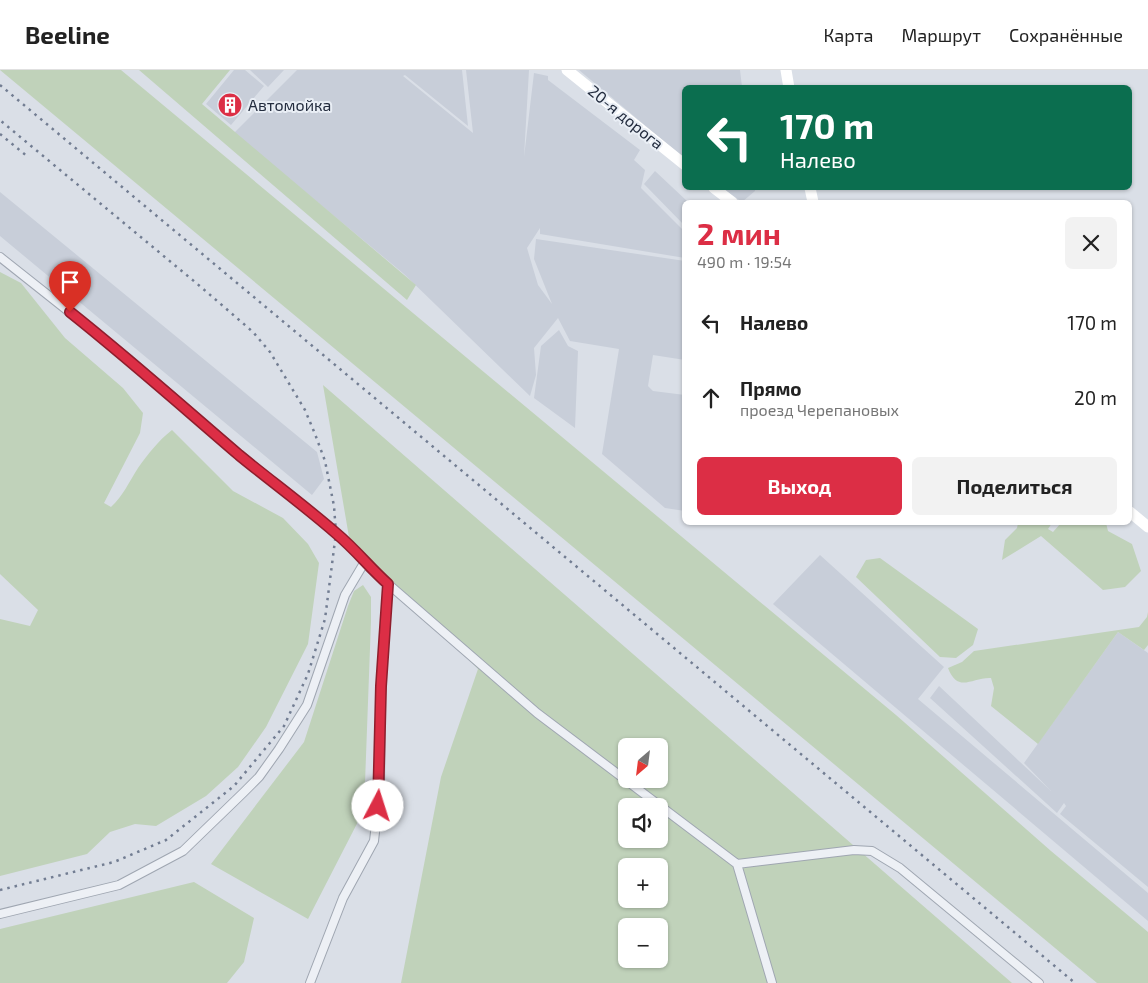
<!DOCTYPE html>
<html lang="ru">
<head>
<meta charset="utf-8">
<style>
  :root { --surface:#fff; --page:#f2f2f2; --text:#222; --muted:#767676; --line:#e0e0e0; --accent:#dc2e45 }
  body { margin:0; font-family:"Exo 2",sans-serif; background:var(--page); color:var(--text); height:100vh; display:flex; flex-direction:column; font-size:19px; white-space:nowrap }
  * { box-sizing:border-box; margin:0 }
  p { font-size:16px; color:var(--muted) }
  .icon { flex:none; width:28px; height:28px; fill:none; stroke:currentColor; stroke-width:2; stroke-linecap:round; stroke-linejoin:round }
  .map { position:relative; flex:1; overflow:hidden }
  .sheet { position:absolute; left:682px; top:130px; width:450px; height:325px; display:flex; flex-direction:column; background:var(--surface); border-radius:8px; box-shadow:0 1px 4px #0004 }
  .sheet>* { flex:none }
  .banner { position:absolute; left:682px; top:15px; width:450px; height:105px; border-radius:8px; box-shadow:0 1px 4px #0004; background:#0b6e4f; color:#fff; overflow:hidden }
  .needle { width:32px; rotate:208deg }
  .controls { position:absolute; left:618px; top:668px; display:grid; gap:10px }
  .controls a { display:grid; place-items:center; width:50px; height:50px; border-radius:8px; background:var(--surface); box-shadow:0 1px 4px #0004; font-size:25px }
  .pin { position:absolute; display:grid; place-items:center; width:42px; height:42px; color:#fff; margin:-51px -21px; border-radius:50% 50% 50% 0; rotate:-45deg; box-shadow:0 0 5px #0007 }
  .pin .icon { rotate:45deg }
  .me { position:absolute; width:55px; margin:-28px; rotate:5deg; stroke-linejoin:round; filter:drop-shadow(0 0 4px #0008) }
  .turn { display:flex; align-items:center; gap:18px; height:105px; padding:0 15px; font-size:22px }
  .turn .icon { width:65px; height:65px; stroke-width:2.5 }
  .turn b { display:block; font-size:35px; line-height:42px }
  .round { display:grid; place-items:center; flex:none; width:52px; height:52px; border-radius:8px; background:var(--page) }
  .head { display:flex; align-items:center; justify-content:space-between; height:85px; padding:0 15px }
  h1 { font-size:30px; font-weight:700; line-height:38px; color:var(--accent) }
  .cta { display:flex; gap:10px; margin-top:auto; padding:10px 15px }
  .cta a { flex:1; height:58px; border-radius:8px; background:var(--accent); color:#fff; font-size:20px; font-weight:700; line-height:58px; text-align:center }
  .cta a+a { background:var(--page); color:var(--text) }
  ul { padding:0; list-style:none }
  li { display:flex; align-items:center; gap:15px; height:75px; padding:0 15px }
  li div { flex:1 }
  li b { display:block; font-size:19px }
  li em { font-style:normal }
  header { display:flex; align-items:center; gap:30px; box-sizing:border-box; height:70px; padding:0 25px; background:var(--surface); border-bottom:1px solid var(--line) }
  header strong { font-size:24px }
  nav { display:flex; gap:28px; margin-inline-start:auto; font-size:18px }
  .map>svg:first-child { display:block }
  .built { fill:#c8ced9 }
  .green { fill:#c0d2ba; fill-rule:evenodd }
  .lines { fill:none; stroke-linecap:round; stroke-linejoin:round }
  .minor-casing { stroke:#9fa6b1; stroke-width:10 }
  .minor { stroke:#edf0f5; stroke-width:8 }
  .secondary { stroke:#fff; stroke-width:11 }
  .rail { stroke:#727d92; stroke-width:2.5; stroke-dasharray:2.5 5; stroke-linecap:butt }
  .route-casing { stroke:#8f1e2d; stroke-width:12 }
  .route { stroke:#dc2e45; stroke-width:9 }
  .labels { text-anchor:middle; stroke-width:4; stroke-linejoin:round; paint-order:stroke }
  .poi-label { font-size:16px; fill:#232c3e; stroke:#e9eef5; text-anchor:start }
  .street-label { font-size:16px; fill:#232c3e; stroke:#e9eef5 }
</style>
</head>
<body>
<header>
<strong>Beeline</strong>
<nav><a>Карта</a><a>Маршрут</a><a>Сохранённые</a></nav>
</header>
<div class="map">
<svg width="1148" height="913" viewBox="0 0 1148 913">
  <rect width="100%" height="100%" fill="#dadfe7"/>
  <path class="built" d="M234,0H245L264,16L231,55L206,34Z
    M250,0H284L268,17Z
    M297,0H462L468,56L405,5L403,6L473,63L466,0H529L524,87L534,3L548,6V10L640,80L634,90L645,100L641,118L685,162V188L540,164V158L527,178L538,215L552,234L534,189L536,169L685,191V290L653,285L648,316L653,321L685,325V441L665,438L602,384L619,279L570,271L558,248L534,278L536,305L530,326L404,204L234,63Z
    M579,0H740L742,17L685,18V89Z
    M655,101L688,132H685V156L644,114Z
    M722,118H755V121L742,132Z
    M0,122L317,382L324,409L312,425L0,166Z
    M559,260L568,276L578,281L575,358L534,328L541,276Z
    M820,485L944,597L918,629L1148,823V851L773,534Z
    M1118,562L1148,583V817L1060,744L1066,736L1064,733L1057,743L930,628L939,616L1051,721L1024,693Z"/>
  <path class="green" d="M0,0H121L896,645L1051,781L1148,862V913H1097Z
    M139,0H230L202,34L416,215L407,230Z
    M0,202L21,213L65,268L123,318L143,343L140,363L104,433L111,437C123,426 129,412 138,398C148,384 158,371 172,360L233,421L283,448L308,474L319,493L308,574L266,657L238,697L206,726L156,756L135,754L110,762L87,784L0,806V549L30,556L38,540L0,504Z
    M323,315L1012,913H401L441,707L478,599L349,467ZM626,676H659V709H626ZM626,736H659V769H626ZM626,796H659V829H626ZM626,856H659V889H626Z
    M1018,453H1052L1048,459L1053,462L1061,453H1106L1108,461L1132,474L1141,501L1125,517L1103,520L1041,466L1002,490L1005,470L1017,458Z
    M880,488L978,559L973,575L956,588L940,587L856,507L866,490Z
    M363,515L371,527V551L364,740L308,849L211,794L304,672L348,536L354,521Z
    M1148,542V575L1144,580L1118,562L1038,674L991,636L994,618L991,608C972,607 958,624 948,598L962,592L974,581L1139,557L1147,547Z
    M194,812L254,848L244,892L227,913H0V859Z"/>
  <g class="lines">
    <defs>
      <path id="minor" d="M0,187L130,290L239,384L336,463L362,487L364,493L537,643L737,794L854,780L872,781L900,798L1039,913
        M737,794L772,913
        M0,844L119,815L183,781L243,723L259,707L279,679L307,635L345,525L364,493
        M310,913L343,828L374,771L380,718L381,616L388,514"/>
    </defs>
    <use href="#minor" class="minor-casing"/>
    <use href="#minor" class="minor"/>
    <path class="secondary" d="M567,0L685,95
      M786,0L789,18
      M714,118L732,132
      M810,118L813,132
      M1130,442L1148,457"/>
    <path class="rail" d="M0,15L1075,913
      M0,64L28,87
      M0,820L114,792L166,770L234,716L284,656L308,604L325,549L336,463L334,436L325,391L315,364L305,340L270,282L253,262L201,217L1,51"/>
  </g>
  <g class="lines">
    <defs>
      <path id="route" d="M70,242C128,288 183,337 239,385C272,412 305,436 337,464C356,480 370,498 388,514L381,616L378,736"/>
    </defs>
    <use href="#route" class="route-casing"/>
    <use href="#route" class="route"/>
  </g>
  <defs>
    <symbol id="building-disc" viewBox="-11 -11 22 22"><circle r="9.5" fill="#dc2e45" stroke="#e9eef5"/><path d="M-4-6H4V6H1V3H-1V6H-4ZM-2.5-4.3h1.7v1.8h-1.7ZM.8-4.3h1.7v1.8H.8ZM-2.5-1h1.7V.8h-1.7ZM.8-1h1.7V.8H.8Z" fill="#fff"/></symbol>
  </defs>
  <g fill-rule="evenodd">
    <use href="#building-disc" x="216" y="21" width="28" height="28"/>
  </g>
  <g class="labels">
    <g class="poi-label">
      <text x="248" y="41">Автомойка</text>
    </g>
    <g class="street-label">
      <text transform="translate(626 47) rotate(39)" y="6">20-я дорога</text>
    </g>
  </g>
</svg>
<div class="controls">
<a><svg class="needle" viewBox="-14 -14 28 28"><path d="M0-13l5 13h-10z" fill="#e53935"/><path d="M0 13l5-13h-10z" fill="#767676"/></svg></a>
<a><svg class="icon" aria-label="sound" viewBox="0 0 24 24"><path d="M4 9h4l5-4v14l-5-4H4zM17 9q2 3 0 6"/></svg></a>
<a>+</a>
<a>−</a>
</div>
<div class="pin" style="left:70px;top:242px;background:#d93025"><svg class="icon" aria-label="arrive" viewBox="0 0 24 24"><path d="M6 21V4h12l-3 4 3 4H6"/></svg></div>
<svg class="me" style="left:378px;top:736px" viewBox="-20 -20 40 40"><circle r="19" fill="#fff"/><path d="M0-13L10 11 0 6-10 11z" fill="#dc2e45"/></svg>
<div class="banner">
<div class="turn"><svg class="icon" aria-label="left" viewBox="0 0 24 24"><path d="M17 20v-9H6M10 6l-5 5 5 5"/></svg><div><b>170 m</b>Налево</div></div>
</div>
<section class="sheet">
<div class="head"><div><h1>2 мин</h1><p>490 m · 19:54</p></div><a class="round"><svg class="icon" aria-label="close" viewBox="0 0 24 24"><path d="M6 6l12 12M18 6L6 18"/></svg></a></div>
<ul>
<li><svg class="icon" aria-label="left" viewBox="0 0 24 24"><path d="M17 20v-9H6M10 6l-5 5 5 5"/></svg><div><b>Налево</b></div><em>170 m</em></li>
<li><svg class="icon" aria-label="ahead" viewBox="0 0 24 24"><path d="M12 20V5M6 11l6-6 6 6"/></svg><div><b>Прямо</b><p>проезд Черепановых</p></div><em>20 m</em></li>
</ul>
<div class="cta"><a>Выход</a><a>Поделиться</a></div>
</section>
</div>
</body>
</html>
